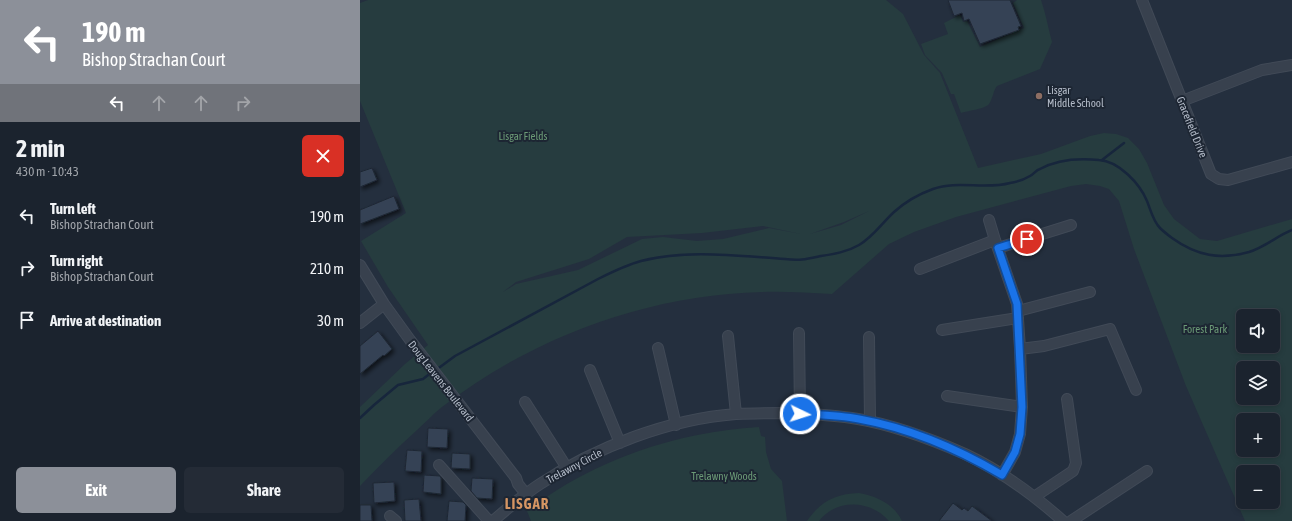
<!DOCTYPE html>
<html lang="en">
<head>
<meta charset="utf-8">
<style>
  :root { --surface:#1b232e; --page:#242b36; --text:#f1f3f6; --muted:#a0a4aa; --line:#39404a; --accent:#8c9099 }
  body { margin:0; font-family:"Asap Condensed",sans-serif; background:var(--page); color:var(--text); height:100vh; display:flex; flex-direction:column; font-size:15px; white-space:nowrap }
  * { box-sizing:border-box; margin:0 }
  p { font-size:13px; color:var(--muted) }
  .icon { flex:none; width:22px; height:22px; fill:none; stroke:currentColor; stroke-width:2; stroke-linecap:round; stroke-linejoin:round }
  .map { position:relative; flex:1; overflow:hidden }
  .details { display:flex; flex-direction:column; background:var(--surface); width:360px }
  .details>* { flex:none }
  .banner { background:#8c9099; color:#fff; overflow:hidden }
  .fabs { position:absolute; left:876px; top:309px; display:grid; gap:8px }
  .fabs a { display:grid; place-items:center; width:44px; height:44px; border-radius:6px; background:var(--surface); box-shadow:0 2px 6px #0003,0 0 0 1px var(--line); font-size:20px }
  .pin { position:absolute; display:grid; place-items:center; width:34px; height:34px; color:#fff; margin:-17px; border:2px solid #fff; border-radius:50%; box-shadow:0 1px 4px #0007 }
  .me { position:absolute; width:44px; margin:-22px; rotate:94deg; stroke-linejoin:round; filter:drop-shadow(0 0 3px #0008) }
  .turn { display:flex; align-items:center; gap:14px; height:84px; padding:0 16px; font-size:18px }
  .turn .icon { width:52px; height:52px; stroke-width:2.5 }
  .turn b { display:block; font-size:28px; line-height:34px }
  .lanes { display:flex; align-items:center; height:38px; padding:0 16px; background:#0003; justify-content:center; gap:20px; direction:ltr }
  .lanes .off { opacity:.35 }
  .round { display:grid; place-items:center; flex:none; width:42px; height:42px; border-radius:6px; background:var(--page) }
  .headline { display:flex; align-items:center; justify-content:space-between; height:68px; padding:0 16px }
  h1 { font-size:24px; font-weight:700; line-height:30px }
  .action { display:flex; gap:8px; margin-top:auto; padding:8px 16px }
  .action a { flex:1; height:46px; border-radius:6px; background:var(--accent); color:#fff; font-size:16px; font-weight:700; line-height:46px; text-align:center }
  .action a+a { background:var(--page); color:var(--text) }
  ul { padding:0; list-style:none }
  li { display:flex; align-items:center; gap:12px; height:52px; padding:0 16px }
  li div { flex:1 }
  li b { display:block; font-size:15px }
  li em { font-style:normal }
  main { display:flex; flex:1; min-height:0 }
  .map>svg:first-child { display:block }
  .green { fill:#263c3f; fill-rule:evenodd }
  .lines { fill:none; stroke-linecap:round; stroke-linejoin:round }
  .stream { stroke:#17263c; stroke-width:2.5 }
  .building { fill:#364354; stroke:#1f2835; filter:url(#shadow) }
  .minor-casing { stroke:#414a57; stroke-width:12 }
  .minor { stroke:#38414e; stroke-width:10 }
  .route-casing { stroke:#114b97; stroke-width:10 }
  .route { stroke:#1a73e8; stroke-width:7 }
  .education-dot { fill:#8d6e63; stroke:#1d2633; stroke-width:1.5 }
  .labels { text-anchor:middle; stroke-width:4; stroke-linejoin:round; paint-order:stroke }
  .poi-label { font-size:11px; fill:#b4bcc9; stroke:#1d2633; text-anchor:start }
  .street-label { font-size:11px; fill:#b4bcc9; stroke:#1d2633 }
  .park-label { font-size:11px; fill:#6b9a76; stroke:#1d2633 }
  .district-label { font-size:15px; font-weight:bold; letter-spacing:1px; fill:#d59563; stroke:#1d2633 }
</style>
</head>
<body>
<main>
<section class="details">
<div class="banner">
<div class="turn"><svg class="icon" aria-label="left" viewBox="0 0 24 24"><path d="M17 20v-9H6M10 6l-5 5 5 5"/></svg><div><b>190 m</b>Bishop Strachan Court</div></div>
<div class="lanes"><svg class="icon" aria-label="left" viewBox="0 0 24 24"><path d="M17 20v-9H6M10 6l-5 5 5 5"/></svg><svg class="icon off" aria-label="ahead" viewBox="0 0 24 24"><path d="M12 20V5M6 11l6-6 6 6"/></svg><svg class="icon off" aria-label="ahead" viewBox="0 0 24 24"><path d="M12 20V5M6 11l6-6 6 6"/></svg><svg class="icon off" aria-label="right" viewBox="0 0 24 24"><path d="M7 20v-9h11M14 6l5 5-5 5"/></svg></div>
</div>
<div class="headline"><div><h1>2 min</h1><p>430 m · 10:43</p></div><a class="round" style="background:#d93025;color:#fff"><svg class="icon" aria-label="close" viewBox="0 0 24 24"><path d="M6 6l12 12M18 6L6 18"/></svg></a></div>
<ul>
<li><svg class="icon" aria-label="left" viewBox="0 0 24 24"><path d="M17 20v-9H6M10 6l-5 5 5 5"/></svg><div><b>Turn left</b><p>Bishop Strachan Court</p></div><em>190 m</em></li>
<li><svg class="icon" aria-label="right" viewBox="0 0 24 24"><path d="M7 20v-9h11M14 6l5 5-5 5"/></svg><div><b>Turn right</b><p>Bishop Strachan Court</p></div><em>210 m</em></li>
<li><svg class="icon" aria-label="arrive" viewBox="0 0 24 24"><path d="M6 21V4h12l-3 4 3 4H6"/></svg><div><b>Arrive at destination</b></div><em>30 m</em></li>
</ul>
<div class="action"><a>Exit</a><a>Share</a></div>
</section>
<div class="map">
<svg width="932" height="521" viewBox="0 0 932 521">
  <defs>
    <filter id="shadow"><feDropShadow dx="2.5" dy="2.5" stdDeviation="2" flood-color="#0009"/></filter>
  </defs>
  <rect width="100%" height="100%" fill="#242f3e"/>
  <path class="green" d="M8,0H526L543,14L564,55L580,73L618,168L681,154L730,136L744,133L756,134L768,138L779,149L787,163L804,205L814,219L840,239L857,241L932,219V521H885L826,386L774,249L759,201L749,189L740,186L726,184L711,186L596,217L554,232L529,244L472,294C449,293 425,291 402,292C287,295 173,337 82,407C73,414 65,423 56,431C36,449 18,467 0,486V407L45,364L68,345L28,287L1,241L46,213L0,101V3ZM509,211L481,225L450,234L484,222ZM403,226L441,234L409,228L363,239L337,241L303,237L282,239L218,270L156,284L143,292L156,282L229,259L267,237L342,233ZM883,316H913V346H883ZM883,368H913V398H883ZM883,420H913V450H883ZM883,472H913V502H883Z
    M657,0H681C686,14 688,28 692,42L680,69L637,86C633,91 633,98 629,104C625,109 607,111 601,113L594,94H591L582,73L565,55L561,44L588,34L584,23L600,15L603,22L607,21L620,47L664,28L653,3Z
    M399,427L401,436L405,437L406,452L411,469L422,481L427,521H171L167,511C233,460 316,432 399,427Z
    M499,493C516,496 534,504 542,521H529C511,500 477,498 459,521H447C461,501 475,494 499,493Z"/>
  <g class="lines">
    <path class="stream" d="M742,160L764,143
      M76,370L95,356L238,279C252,272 266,265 281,261C328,249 378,256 425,259C440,261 447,259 461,256C474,254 487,252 499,245C513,237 522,223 534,212C544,203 559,194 573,189C598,180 625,190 650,183C657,182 665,179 670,176C674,174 676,170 680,169C698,159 719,158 739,160C759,161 780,184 787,201C791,211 793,221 800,228C804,232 808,235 812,238C837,256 860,260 889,252C905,247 917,236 932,230
      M0,418L14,405L38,385L63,379L72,372"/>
  </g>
  <path class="building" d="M588,0H650L661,26L658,27L659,30L620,44L609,19L604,21L602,13L594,16Z
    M12,168L17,180L0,187V172Z
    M34,196L39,209L0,224V210Z
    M18,331L32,349L24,356L23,355L0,374V346Z
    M68,428L88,429L87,448L67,447Z
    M47,450L62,451L61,472L45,471Z
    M92,453L110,454V469L91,468Z
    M64,475L80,476L81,478V494L63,492Z
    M112,478L133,479L132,499L117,498L111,491Z
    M34,482L35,501L14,503L13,483Z
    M59,499L61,521H45L44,500Z
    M89,501L103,502L106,505L105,521H87Z
    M593,503L602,510L604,508L608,511L612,506L632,521H579Z
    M0,505H11L12,521H0Z"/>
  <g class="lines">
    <defs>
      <path id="minor" d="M782,0L851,174L859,179L868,180L932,162
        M822,101L902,70L932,65
        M629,220L635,240L657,304L660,349L662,407L660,434L655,452L642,475
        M638,248L711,225
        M0,265L24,304L50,340L156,478L158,484L166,494
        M560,269L635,240
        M658,311L730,292
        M0,323L24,304
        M582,330L658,318
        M439,333L440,414
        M368,336L376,414
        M509,337L510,421
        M298,348L316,425
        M660,349L684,346L750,329L776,390
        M230,370L260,443
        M587,396L662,407
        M165,402L207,468
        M79,465L129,521
        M674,497L713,471L716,463L707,399
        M30,516L36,521
        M133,521C148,508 163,495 180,484C236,447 309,419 376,414C394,413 412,413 429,413C452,414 475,415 498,419C534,425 571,439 605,454C641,471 674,495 703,521
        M711,521L787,471"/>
    </defs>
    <use href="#minor" class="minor-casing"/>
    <use href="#minor" class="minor"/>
  </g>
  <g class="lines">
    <defs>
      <path id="route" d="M440,414C460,415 479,415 499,419C549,428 598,449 642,475L655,452L660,434L662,407L657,304L638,248L667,239"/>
    </defs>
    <use href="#route" class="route-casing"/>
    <use href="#route" class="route"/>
  </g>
  <circle class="education-dot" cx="679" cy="96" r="4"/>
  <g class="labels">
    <g class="poi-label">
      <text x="687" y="94">Lisgar<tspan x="687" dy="13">Middle School</tspan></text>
    </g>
    <g class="street-label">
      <text transform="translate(832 127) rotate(68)" y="4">Gracefield Drive</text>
      <text transform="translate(81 381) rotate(52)" y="4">Doug Leavens Boulevard</text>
      <text transform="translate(214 466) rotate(-28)" y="4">Trelawny Circle</text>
    </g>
    <g class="park-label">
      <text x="163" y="140">Lisgar Fields</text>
      <text x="845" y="333">Forest Park</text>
      <text x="364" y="480">Trelawny Woods</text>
    </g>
    <g class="district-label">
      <text x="167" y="509">LISGAR</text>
    </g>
  </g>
</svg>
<div class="fabs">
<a><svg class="icon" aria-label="sound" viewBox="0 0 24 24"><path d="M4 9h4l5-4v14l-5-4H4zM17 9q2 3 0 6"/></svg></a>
<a><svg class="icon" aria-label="layers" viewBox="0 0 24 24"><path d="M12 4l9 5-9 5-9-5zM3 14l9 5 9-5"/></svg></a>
<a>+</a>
<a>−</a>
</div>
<div class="pin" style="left:667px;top:239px;background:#d93025"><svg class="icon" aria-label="arrive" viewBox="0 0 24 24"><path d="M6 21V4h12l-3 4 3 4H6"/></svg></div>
<svg class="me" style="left:440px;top:414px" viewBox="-20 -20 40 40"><circle r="17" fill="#1a73e8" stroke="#fff" stroke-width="3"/><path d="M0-11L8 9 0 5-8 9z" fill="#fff"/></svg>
</div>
</main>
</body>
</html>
